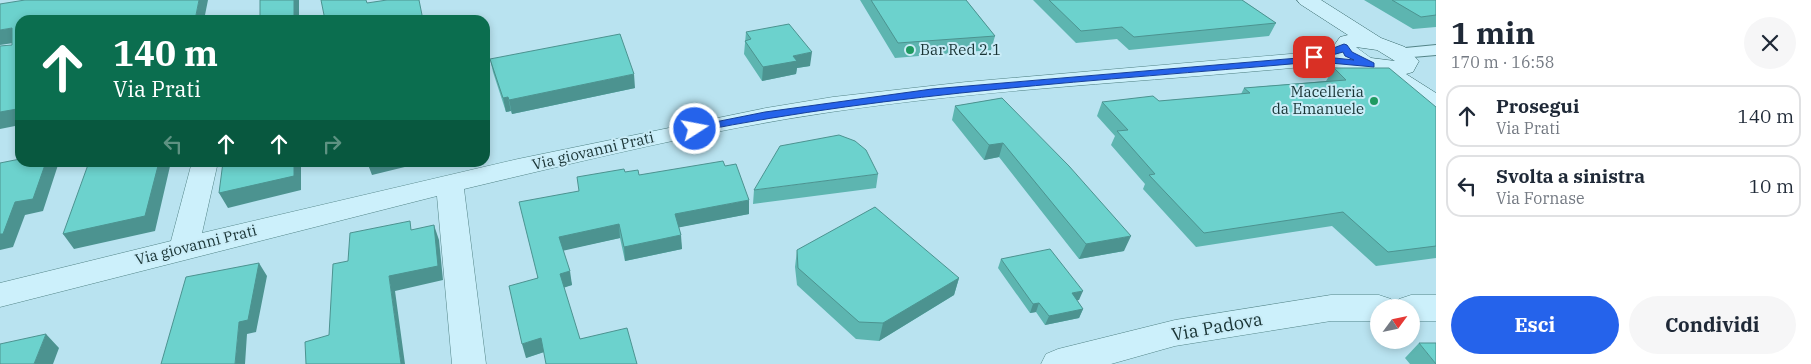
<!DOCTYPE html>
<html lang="it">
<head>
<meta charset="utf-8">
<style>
  :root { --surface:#fff; --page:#f6f6f7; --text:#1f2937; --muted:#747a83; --line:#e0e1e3; --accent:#2563eb }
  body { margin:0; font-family:"IBM Plex Serif",serif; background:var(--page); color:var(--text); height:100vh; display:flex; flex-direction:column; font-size:19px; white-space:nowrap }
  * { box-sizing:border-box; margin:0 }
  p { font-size:16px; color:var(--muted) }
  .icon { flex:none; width:28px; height:28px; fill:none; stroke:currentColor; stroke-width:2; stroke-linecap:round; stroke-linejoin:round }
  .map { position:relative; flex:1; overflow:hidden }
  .drawer { display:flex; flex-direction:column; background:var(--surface); width:375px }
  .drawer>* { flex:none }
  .banner { position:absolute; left:15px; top:15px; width:475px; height:152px; border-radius:15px; box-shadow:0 2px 8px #0003; background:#0b6e4f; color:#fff; overflow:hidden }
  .needle { width:32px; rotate:57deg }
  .buttons { position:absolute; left:1370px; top:299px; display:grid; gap:10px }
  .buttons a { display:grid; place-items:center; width:50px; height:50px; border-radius:50%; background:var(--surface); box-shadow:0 2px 8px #0003; font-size:25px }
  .pin { position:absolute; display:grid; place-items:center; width:42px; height:42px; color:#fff; margin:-21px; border-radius:10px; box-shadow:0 2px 8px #0006 }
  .me { position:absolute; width:55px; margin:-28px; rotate:79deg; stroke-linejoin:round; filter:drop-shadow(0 0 4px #0008) }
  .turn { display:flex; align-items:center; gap:18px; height:105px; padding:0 15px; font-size:22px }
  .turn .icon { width:65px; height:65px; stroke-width:2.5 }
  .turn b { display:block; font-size:35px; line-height:42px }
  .lanes { display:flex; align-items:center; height:48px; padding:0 15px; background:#0003; justify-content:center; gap:25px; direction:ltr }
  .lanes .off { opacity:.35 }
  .round { display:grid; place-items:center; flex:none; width:52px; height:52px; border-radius:26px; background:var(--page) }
  .overview { display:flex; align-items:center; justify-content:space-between; height:85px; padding:0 15px }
  h1 { font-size:30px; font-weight:700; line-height:38px }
  .cta { display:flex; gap:10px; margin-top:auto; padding:10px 15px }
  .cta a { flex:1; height:58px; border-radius:30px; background:var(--accent); color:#fff; font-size:20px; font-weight:700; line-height:58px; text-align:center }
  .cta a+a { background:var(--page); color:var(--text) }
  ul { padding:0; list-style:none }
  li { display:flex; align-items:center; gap:15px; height:62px; margin:0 10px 8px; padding:0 5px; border:2px solid var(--line); border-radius:15px }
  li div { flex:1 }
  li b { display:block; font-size:19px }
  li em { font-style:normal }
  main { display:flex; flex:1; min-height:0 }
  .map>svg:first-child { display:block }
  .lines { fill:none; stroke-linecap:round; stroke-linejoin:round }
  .lane-casing { stroke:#538487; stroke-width:2 }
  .street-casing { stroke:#538487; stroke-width:1 }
  .secondary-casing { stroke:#366769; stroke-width:1 }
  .lane { fill:#ccf0fb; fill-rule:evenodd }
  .street { fill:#ccf0fb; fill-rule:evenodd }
  .secondary { fill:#ccf0fb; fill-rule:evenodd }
  .wall { fill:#5db5b0 }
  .shaded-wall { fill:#4c9390 }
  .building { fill:#6cd2cd; stroke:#4c9390 }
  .route { fill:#2563eb; stroke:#184099; fill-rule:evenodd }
  .poi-dot { fill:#1f9a60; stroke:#c9ecf7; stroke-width:2 }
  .labels { text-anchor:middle; stroke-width:4; stroke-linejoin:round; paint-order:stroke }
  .poi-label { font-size:15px; fill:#193435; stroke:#c9ecf7; text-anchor:start }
  .street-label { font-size:15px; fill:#193435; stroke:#c9ecf7 }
  .near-street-label { font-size:18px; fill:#193435; stroke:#c9ecf7 }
</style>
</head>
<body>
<main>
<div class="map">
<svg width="1436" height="364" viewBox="0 0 1436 364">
  <rect width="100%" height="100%" fill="#b9e3f0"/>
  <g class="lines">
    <defs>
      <path id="lane" d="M1436,45V55L1401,58L1395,57L1392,53L1395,49Z"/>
      <path id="street" d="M1302,53C1328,53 1354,54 1379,60L1382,65L1379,70L1371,72L1330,67H1302C1145,82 987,89 831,112C708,130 586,160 464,189L486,364H452L437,196L0,307V283L171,241L192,162H218L202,233L518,159L766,108L833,97L966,82Z
        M1331,295H1379L1391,299L1395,307L1399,299L1411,295H1436V321H1411V308H1379V321H1331L1175,346L1111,364H1041L1046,354L1058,349L1175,320Z"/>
      <path id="secondary" d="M1297,0H1321L1381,38L1405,47L1419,61L1413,72L1406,74L1436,93V111L1427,109C1410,97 1393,84 1375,74C1355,63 1349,70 1333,47L1340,37L1348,35L1300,4ZM1356,47L1377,50L1395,61L1371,58Z"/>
    </defs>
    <use href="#lane" class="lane-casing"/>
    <use href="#street" class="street-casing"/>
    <use href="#secondary" class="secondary-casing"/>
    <use href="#lane" class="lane"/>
    <use href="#street" class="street"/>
    <use href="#secondary" class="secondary"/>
  </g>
  <path class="wall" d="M860,0H966L995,36L991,50L895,58Z
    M1033,0H1242L1276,23L1269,36L1129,50L1117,39L1076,43Z
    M1364,0H1436V27L1413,29Z
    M746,32L810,66L797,68L796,74L762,81L744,54Z
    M490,59L635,88L512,114L511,111L506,112L493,72Z
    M1334,68L1436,107V258L1376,266L1332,226L1196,247L1143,189L1145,184L1111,145L1115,136L1097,116L1102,102L1159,101L1241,94L1244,88L1326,81Z
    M1002,98L1124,251L1079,259L999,157L984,160L952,120L955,106Z
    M625,172L639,175L749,214L679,227L682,249L625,261L620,238L563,250L572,285L564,287L544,352L526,358L537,278L579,191Z
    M878,174L876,188L753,204L754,190Z
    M797,250L959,278L954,295L879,341L856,339L797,285L795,267Z
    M1001,259L1079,300H1077L1083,309L1079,318L1045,325L1036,312L1030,313L998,268Z
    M1419,343L1436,364H1410L1405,358Z"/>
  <path class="shaded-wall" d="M199,0H208L204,20H195Z
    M294,0H299V20H294Z
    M12,28L20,42L0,45V30Z
    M812,52L810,66L797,68L796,74L762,81L763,67L793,56Z
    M634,74L635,88L512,114L509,100Z
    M508,97L511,111L506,112L503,98Z
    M20,102V125L0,129V112Z
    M1003,143L999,157L984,160L989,145Z
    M46,162H56L58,165L43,211L25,215L13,247L0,250V234L15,202Z
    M159,162H171L155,231L74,249L63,234Z
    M294,162H301V190L228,208L219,193Z
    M367,162H416L417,164L372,175Z
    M749,200V214L676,228L675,214Z
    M619,224L620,238L562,251L559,237Z
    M434,225L439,240L443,280L395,291L405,364H401L389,276Z
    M681,235L682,249L625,261L624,247Z
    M1131,236L1124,251L1079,259L1086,244Z
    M259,263L267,276L256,332L247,334L245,364H235L239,322Z
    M570,271L572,285L563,288L560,274Z
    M959,278L954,295L879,341L883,323Z
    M1083,291L1079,300L1068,302L1072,293Z
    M1039,303L1036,312L1030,313L1033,304Z
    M1083,309L1079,318L1045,325L1049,316Z
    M46,334L59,348L53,364H34Z
    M541,338L544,352L526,358L522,344Z"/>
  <path class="building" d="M25,0H199L195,20H20V102L17,109L0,112V46L12,45V28L0,30V4Z
    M260,0H294V20H253L260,19Z
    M321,0H366L367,3L387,0H419L423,20H325Z
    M871,0H966L995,36L898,43Z
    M1049,0H1242L1276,23L1134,37L1122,27L1081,31Z
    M1392,0H1436V15L1421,17Z
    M789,24L812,52L793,56L797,61L763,67L745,41L751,39L746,32Z
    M620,34L634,74L509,100L508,97L503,98L490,59Z
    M1334,68H1389L1436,107V246L1388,252L1343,212L1204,233L1149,175L1155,174L1117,131L1128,130L1102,102L1153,96L1159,101L1250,93L1244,88L1346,80Z
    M1002,98L1069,166L1131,236L1086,244L1003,143L989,145L955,106Z
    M839,135L855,141L866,150L878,174L754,190L780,146Z
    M20,159V162H46L33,199L15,202L3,234H0V163Z
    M723,161L725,166L736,164L749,200L675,214L681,235L624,247L619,224L559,237L570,271L560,274L580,339L627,328L637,364H546L541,338L522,344L509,286L538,278L519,202L579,191L577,177L624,169L625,172L638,170L639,175Z
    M89,162H159L145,216L63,234Z
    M223,162H294V176L219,193Z
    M875,207L959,278L883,323L859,322L798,268L797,250Z
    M410,221L411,230L434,225L438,266L389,276L401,364H306L305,342L329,335L333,264L348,261L350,233Z
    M1050,249L1083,291L1072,293L1083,309L1049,316L1039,303L1033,304L1001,259Z
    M259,263L248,320L239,322L235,364H161L186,277Z
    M46,334L34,364H0V344Z
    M1419,343H1436V364Z"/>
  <path class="route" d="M1344,44L1347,45L1352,52L1374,63V67L1330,63H1302C1099,81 895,92 695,132L690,129L695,126L765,112L932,89L1310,57ZM1343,52L1345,56L1354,60L1325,57Z"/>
  <g class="poi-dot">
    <circle cx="910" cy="50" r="5"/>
    <circle cx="1374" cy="101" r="5"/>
  </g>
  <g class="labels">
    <g class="poi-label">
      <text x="920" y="55">Bar Red 2.1</text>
      <text x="1364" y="97" text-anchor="end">Macelleria<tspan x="1364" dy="17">da Emanuele</tspan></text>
    </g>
    <g class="street-label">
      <text transform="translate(593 151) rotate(-13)" y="5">Via giovanni Prati</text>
      <text transform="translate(196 245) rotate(-14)" y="5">Via giovanni Prati</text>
    </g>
    <g class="near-street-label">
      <text transform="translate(1217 327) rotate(-10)" y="6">Via Padova</text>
    </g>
  </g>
</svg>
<div class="buttons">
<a><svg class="needle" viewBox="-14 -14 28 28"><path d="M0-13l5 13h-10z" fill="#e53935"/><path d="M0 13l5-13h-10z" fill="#747a83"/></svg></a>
</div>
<div class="pin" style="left:1314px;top:57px;background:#d93025"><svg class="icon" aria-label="arrive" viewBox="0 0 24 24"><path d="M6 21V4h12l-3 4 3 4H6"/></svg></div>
<svg class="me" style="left:695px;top:129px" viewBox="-20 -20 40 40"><circle r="17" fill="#2563eb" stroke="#fff" stroke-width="3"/><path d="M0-11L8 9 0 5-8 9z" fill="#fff"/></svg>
<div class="banner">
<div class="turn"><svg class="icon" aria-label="ahead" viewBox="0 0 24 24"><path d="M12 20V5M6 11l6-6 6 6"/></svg><div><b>140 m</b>Via Prati</div></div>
<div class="lanes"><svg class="icon off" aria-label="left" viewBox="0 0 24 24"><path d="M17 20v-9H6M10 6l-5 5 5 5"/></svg><svg class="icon" aria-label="ahead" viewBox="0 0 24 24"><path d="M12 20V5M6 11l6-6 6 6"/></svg><svg class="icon" aria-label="ahead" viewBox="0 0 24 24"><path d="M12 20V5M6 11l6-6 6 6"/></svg><svg class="icon off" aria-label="right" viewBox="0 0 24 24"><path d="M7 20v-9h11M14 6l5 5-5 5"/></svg></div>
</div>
</div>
<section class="drawer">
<div class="overview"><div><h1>1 min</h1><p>170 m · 16:58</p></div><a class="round"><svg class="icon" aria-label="close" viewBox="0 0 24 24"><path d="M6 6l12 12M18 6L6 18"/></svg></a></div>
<ul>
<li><svg class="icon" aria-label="ahead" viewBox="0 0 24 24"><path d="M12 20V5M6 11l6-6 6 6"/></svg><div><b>Prosegui</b><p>Via Prati</p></div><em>140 m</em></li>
<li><svg class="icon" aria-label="left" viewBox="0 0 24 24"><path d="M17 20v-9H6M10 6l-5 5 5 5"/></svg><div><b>Svolta a sinistra</b><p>Via Fornase</p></div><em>10 m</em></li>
</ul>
<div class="cta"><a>Esci</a><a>Condividi</a></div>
</section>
</main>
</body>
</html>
